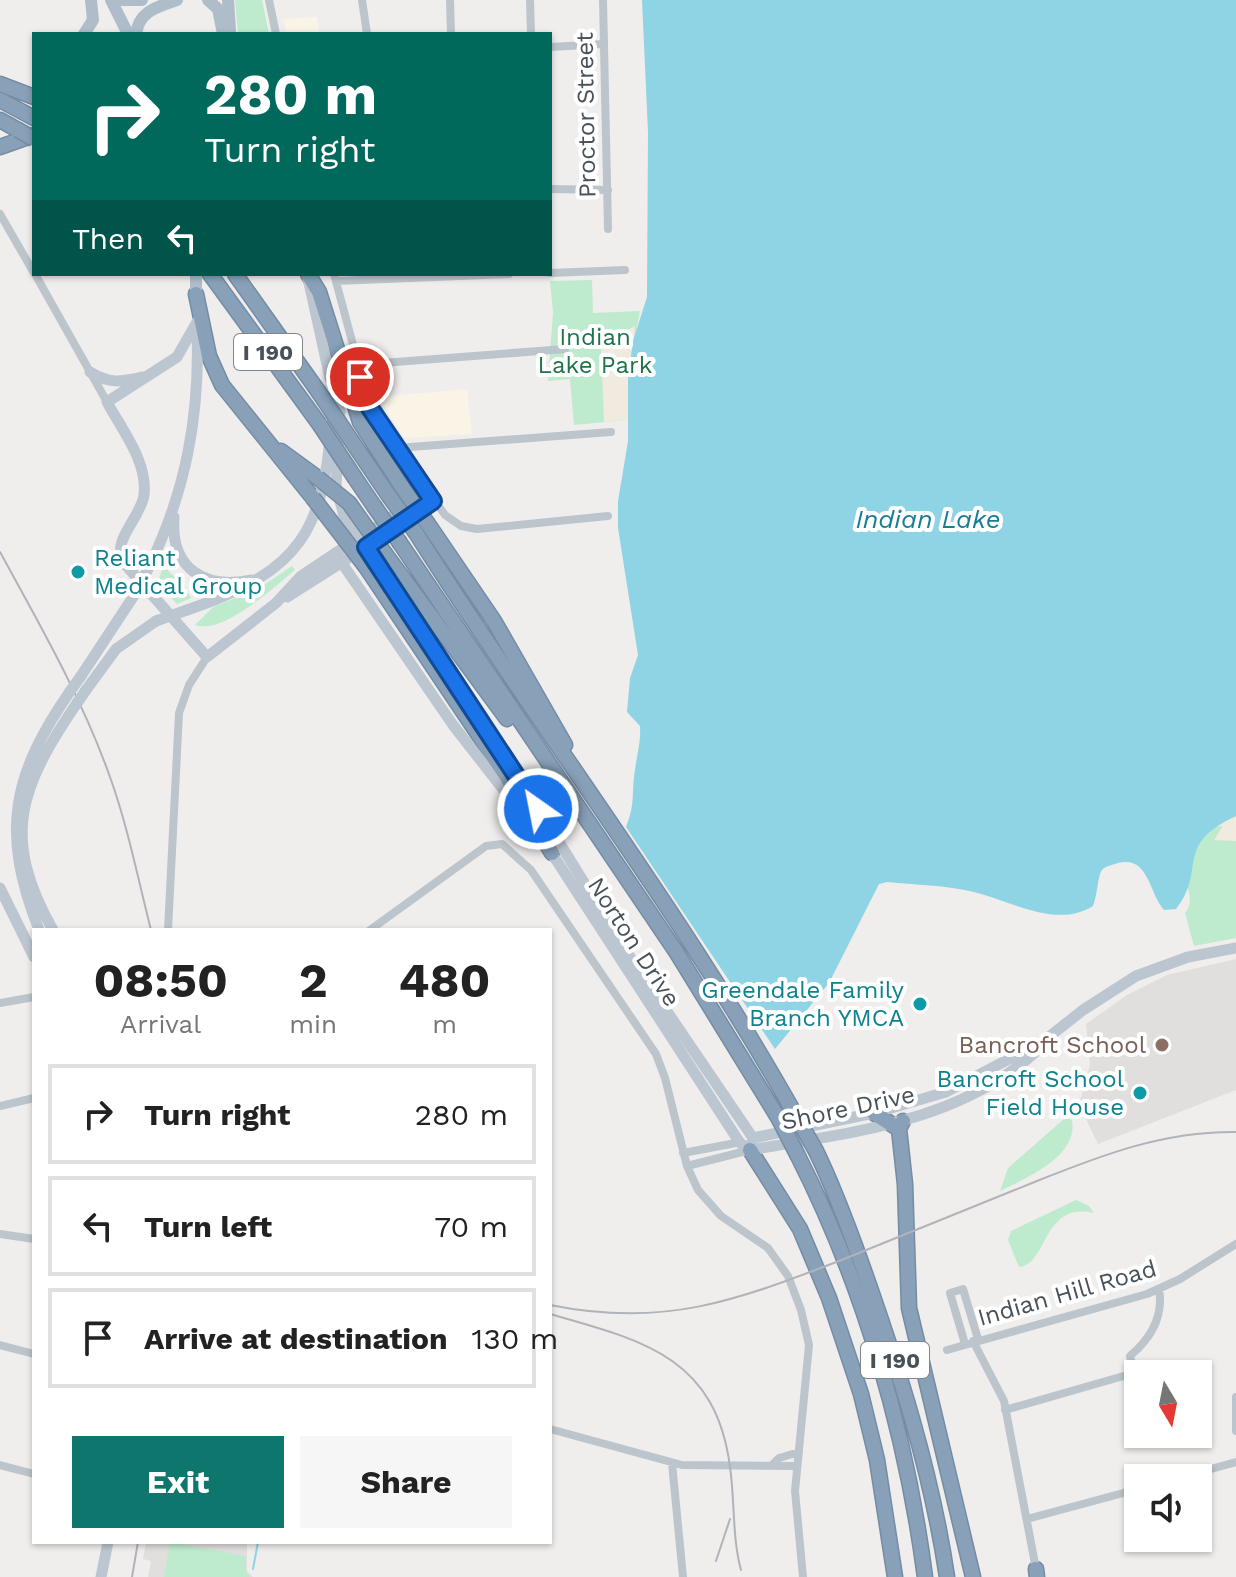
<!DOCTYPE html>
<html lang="en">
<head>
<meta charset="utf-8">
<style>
  :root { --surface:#fff; --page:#f6f6f6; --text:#222; --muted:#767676; --line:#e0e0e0; --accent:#0f766e }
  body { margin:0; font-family:"Work Sans",sans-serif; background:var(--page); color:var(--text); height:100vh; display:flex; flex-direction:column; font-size:30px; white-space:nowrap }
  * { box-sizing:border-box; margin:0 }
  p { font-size:26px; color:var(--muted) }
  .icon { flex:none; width:44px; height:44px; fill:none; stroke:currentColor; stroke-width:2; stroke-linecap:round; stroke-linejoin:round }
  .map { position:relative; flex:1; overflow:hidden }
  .drawer { position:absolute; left:32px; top:928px; width:520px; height:616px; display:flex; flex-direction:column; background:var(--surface); border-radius:0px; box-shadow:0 2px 6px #0004 }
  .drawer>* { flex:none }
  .banner { position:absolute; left:32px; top:32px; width:520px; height:244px; border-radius:0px; box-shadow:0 2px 6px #0004; background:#00695c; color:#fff; overflow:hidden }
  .needle { width:52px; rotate:170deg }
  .fabs { position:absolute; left:1124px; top:1360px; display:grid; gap:16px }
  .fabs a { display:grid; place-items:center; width:88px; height:88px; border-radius:0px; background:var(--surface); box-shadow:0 2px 6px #0004; font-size:40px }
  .pin { position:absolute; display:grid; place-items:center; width:68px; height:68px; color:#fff; margin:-34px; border:4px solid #fff; border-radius:50%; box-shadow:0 2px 8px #0007 }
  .me { position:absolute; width:88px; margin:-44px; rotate:327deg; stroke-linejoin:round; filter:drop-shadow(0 0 6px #0008) }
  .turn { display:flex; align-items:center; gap:28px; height:168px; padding:0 40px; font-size:36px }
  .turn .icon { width:104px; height:104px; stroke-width:2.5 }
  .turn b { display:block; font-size:56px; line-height:68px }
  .then { display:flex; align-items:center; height:76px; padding:0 40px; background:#0003; gap:16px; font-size:30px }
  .eta { display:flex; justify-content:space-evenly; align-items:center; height:136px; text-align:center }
  .eta b { font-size:48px; font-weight:700; line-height:56px }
  .primary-button { display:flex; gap:16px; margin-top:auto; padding:16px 40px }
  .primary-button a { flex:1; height:92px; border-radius:0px; background:var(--accent); color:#fff; font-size:32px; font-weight:700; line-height:92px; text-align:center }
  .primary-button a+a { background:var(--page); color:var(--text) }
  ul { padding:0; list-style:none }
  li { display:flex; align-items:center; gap:24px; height:100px; margin:0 16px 12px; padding:0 24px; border:4px solid var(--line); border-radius:0px }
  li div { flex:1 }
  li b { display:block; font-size:30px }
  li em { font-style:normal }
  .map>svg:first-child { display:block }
  .commercial { fill:#faf4e7 }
  .education { fill:#e1dede }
  .green { fill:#beebce }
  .sand { fill:#f0eadf }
  .water { fill:#8ed4e4 }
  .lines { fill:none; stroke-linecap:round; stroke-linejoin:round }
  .stream { stroke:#8ed4e4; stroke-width:2 }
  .highway-casing { stroke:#748ca4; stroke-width:17 }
  .street { stroke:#bcc5cb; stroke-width:8 }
  .secondary { stroke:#bcc6d0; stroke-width:11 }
  .primary { stroke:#afbdca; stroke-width:12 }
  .highway { stroke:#88a1b9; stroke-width:14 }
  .rail { stroke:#b0b3b7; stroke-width:2 }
  .highway-bridge-casing { stroke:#748ca4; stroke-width:17; stroke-linecap:butt }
  .secondary-bridge { stroke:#bcc6d0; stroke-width:11 }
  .highway-bridge { stroke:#88a1b9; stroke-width:14 }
  .route-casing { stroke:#114b97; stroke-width:20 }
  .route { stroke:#1a73e8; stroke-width:14 }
  .culture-dot { fill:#0f9aa8; stroke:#fff; stroke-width:3 }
  .education-dot { fill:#8d6e63; stroke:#fff; stroke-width:3 }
  .labels { text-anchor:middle; stroke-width:8; stroke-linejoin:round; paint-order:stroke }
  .shield { fill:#fff; stroke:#7e858b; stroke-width:2 }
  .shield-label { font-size:22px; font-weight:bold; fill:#475159 }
  .street-label { font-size:24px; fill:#475159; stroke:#fff }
  .park-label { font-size:24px; fill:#1d7447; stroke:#fff }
  .culture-label { font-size:24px; fill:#0d838f; stroke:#fff; text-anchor:end }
  .education-label { font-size:24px; fill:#785e54; stroke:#fff; text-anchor:end }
  .water-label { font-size:26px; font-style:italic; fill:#177d95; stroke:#fff }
</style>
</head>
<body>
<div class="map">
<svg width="1236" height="1577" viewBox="0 0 1236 1577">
  <rect width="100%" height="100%" fill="#f0eded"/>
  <path class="commercial" d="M317,17L319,34H287L283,19Z
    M467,389L472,434L404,438L378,397Z"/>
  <path class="education" d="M1236,959V1090L1098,1144L1079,1104L1090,1065L1086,1024L1127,995L1167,975Z
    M146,1542H247V1571L253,1577H148L151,1561L143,1559Z"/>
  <path class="green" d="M235,0H262L269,34H238Z
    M592,280L593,313L640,311L628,378L627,420L574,425L570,379L548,381L553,312L550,281Z
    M163,566L184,585L191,598L177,604L158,583Z
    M292,566L295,570C274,587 223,635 195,625L213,607L256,590Z
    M1236,815V938L1194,946L1185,913C1193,904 1189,895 1187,883C1183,848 1208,828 1236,815Z
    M1065,1118L1072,1120C1079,1156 1026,1178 1000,1191L1008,1168Z
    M1076,1200L1089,1206L1094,1213C1042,1201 1048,1265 1019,1267L1008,1240L1011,1231Z
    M170,1542L246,1556V1571L250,1577H164Z"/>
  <path class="sand" d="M635,326L627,420L604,422L601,345Z
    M1236,816V841L1214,840L1223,826L1213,827Z"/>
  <path class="water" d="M642,0H1236V816C1172,846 1208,869 1176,909L1164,910C1148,892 1149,853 1115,864C1108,866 1102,867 1100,874C1097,885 1097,895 1093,906C1057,929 1011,901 974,892C946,885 915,885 887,882L879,884L829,983L775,1049L626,827C636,802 631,794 635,770C637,754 641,743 640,726L627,712L630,678L638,655L618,528V501L628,441V378L633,341L647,297L648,132Z"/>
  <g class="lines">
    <path class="stream" d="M253,1569L258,1542"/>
    <defs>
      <path id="highway" d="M0,84L34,97
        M0,100L34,118
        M0,120L18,130
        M0,147L34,135
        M210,274L320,425
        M235,274L318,391
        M308,274L319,292L360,422L402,487
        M196,294L209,356L222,385L313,498
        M353,443L389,496
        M281,451L318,478
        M355,478L374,506
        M428,524L494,621L565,745
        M416,533C540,729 683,914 796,1116
        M400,543L677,953L779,1119
        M386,555L507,719
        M366,567L505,774L552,853
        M874,1113L899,1129
        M903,1121L899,1129L905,1184L909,1308L973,1577
        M750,1150L800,1229L829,1298L861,1394L877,1460L895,1577
        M816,1151C834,1188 848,1226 862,1265C898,1367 931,1469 947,1577
        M798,1156C864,1286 906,1432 925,1577
        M1036,1569L1037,1577"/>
    </defs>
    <use href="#highway" class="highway-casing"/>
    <path class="street" d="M269,0L276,34
      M362,0L367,34
      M450,0L451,34
      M530,0L531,34
      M603,0L608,229
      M550,47L604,44
      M550,189L608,190
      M0,214L34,273
      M550,273L625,270
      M35,274L107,402
      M334,274L370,408L445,515L461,526L477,529L608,516
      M336,281L509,274
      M356,365L565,349
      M397,448L611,432
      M367,532L426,491
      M374,541L433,501
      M168,930L179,713L189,685L207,657
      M370,930L486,846L502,844L531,870L656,1054L665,1078L687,1166L698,1190L721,1216L768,1248L788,1276L801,1310L809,1345L795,1491L803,1577
      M0,1003L34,997
      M0,1106L34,1098
      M683,1153L741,1142
      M687,1166L750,1150
      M0,1234L34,1239
      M973,1341L1004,1401L1036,1569
      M965,1344L950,1293L963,1289L978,1339
      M0,1345L34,1354
      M947,1350L1147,1294L1180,1279L1236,1244
      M1236,1397V1431
      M1005,1410L1134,1373L1130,1356C1150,1339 1164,1317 1159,1289
      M550,1429L682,1465L797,1466
      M672,1463L683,1577
      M773,1464L779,1458L799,1452
      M0,1465L34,1474
      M1178,1478L1236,1462
      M1027,1519L1138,1489"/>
    <path class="secondary" d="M308,278L330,378
      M197,322L177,357L107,402C122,430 148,462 144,495C141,518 110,541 124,563L207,657L276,603L301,576L355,540
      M90,372C110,384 120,382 142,377
      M330,373L340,412L336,486L344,516L523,784L630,957L753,1138L750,1150
      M174,517C170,569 205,590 252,580
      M335,553L453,725L524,816
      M149,567C186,491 200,415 197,331
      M287,597L347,559
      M187,610C302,571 325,531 332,411
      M81,676L135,594
      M86,690L116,649L156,621
      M549,849L740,1143L750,1150
      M0,888L34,957
      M39,930C0,831 12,775 71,690
      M53,930C0,836 20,787 77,703
      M753,1138L874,1113L946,1092L1045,1040L1083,1010L1136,976L1188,957L1236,948
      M750,1150C852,1132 959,1123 1039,1049
      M101,1577L108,1542"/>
    <path class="primary" d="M111,0L128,34
      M122,0H142
      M208,0L218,9L223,34
      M228,0L230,31
      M84,34L93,20L91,0
      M136,34C139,11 157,7 177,0
      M196,274V294"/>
    <use href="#highway" class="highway"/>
    <path class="rail" d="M0,552C40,625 82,698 110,777C128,827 138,879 151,930
      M550,1305C664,1328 735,1301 839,1261C905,1235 971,1207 1037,1181C1102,1155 1164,1131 1236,1132
      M550,1314C642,1340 716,1357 730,1467C735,1501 732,1537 741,1570
      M716,1561L730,1519
      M132,1577L138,1542"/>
    <defs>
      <path id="highway-bridge" d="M18,130L34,139
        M318,391L353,443
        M320,425L355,478
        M318,478L349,503L386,555
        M402,487L428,524
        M389,496L416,533
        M313,498L366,567
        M374,506L400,543
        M796,1116L816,1151
        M779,1119L798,1156"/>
    </defs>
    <use href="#highway-bridge" class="highway-bridge-casing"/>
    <path class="secondary-bridge" d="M135,594L149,567
      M156,621L187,610
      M71,690L81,676
      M77,703L86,690"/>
    <use href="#highway-bridge" class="highway-bridge"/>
  </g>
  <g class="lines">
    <defs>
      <path id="route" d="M360,377L370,408L433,501L366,547L538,809"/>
    </defs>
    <use href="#route" class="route-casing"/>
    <use href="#route" class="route"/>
  </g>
  <g class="culture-dot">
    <circle cx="78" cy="572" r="8"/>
    <circle cx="920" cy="1004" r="8"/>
    <circle cx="1140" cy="1093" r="8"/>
  </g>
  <circle class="education-dot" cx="1162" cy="1045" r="8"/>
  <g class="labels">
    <g class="shield">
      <rect x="234" y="334" width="68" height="36" rx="6"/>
      <rect x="861" y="1342" width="68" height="36" rx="6"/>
    </g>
    <g class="shield-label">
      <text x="268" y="360">I 190</text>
      <text x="895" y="1368">I 190</text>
    </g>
    <g class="street-label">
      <text transform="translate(586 115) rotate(-91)" y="8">Proctor Street</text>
      <text transform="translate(634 942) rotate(57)" y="8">Norton Drive</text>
      <text transform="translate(848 1108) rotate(-12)" y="8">Shore Drive</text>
      <text transform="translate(1067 1293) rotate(-16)" y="8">Indian Hill Road</text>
    </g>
    <g class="park-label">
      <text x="595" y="345">Indian<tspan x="595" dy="28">Lake Park</tspan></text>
    </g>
    <g class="culture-label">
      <text x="94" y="566" text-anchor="start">Reliant<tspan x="94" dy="28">Medical Group</tspan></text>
      <text x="904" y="998">Greendale Family<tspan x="904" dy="28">Branch YMCA</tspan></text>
      <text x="1124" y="1087">Bancroft School<tspan x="1124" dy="28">Field House</tspan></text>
    </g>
    <g class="education-label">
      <text x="1146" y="1053">Bancroft School</text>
    </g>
    <g class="water-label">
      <text x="928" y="528">Indian Lake</text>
    </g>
  </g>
</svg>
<div class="fabs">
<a><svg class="needle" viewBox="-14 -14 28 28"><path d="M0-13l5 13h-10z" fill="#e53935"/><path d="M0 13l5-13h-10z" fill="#767676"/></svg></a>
<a><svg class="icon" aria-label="sound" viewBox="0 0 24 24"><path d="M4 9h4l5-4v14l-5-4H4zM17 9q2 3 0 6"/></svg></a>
</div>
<div class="pin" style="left:360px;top:377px;background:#d93025"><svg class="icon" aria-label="arrive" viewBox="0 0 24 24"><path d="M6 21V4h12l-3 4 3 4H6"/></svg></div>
<svg class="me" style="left:538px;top:809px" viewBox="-20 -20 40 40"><circle r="17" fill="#1a73e8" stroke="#fff" stroke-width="3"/><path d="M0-11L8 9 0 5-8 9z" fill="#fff"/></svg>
<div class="banner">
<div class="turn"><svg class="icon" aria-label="right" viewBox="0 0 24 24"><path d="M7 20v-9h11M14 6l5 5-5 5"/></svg><div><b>280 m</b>Turn right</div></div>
<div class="then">Then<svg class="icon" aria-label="left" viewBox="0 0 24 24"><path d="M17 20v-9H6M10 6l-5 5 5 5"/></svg></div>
</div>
<section class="drawer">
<div class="eta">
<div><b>08:50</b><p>Arrival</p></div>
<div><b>2</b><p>min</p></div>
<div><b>480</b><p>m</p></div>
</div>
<ul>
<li><svg class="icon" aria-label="right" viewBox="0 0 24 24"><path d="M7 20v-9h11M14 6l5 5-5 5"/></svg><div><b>Turn right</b></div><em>280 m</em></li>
<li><svg class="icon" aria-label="left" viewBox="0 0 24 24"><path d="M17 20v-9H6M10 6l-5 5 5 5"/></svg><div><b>Turn left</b></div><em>70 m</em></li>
<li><svg class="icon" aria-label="arrive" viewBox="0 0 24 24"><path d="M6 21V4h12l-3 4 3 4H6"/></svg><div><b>Arrive at destination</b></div><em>130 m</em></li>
</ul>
<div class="primary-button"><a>Exit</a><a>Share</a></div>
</section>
</div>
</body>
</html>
